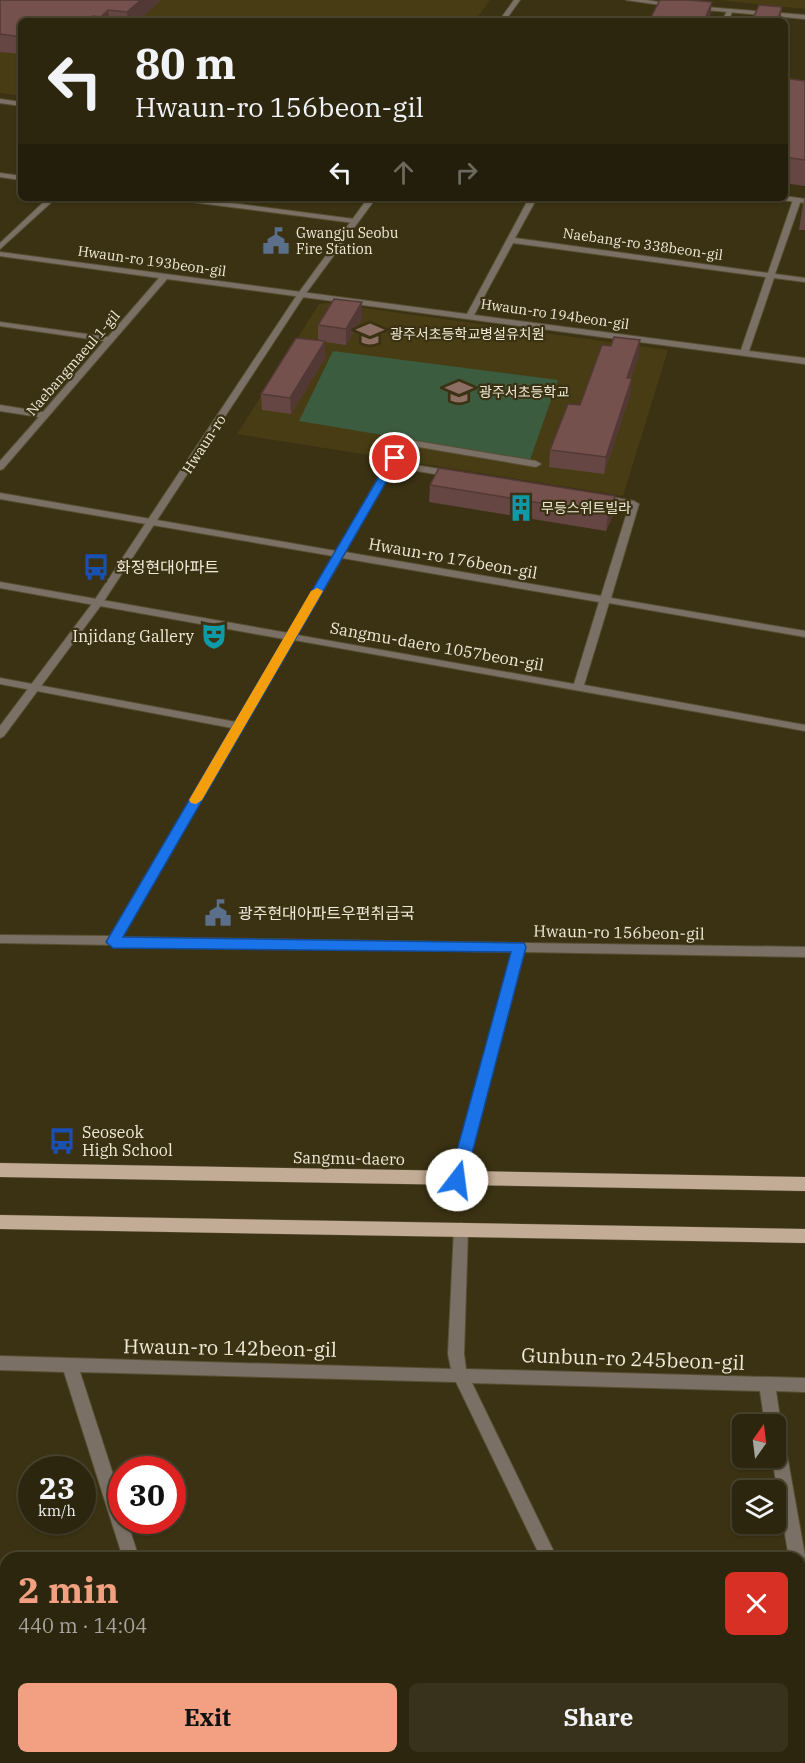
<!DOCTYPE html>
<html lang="en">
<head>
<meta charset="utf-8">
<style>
  :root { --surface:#2c260e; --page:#38321c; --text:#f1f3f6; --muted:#a6a59e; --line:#48432e; --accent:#f3a082 }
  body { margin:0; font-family:"IBM Plex Serif","Noto Sans KR",serif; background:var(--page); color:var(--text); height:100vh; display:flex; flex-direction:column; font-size:22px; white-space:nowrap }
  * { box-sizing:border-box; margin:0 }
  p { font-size:20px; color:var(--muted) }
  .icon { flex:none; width:33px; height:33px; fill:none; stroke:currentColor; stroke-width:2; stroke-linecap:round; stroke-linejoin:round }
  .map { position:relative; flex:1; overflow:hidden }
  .sheet { position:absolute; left:0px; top:1552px; width:806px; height:212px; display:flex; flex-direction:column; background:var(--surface); border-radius:18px 18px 0 0; box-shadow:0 2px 4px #0004,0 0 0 2px var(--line) }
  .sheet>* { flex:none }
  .banner { position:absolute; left:18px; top:18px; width:770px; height:183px; border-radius:9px; box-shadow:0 2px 4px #0004,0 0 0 2px var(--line); background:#2c260e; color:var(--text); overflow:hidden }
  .needle { width:39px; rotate:14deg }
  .buttons { position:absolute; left:732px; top:1414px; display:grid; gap:12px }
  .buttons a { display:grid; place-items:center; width:54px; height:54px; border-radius:9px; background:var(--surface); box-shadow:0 2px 4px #0004,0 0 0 2px var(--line); font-size:30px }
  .speed { position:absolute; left:18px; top:1456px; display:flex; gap:12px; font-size:30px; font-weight:700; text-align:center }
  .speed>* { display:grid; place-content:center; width:78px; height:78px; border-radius:50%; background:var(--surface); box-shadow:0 2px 4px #0004,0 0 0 2px var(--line); line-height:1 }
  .speed small { font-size:15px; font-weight:400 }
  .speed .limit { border:9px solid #d22; background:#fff; color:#111 }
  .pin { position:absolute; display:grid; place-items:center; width:51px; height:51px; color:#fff; margin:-26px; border:3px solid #fff; border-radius:50%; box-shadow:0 2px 6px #0007 }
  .me { position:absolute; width:66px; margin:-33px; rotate:15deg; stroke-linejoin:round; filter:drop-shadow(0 0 4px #0008) }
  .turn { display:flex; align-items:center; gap:21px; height:126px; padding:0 18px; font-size:27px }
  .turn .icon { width:78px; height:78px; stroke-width:2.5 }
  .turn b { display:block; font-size:42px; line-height:51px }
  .lanes { display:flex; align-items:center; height:57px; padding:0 18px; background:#0003; justify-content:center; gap:30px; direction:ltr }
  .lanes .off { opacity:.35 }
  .round { display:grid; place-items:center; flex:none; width:63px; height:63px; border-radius:9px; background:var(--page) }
  .head { display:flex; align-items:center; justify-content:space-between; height:102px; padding:0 18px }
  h1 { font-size:36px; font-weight:800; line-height:45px; color:var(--accent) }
  .primary-button { display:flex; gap:12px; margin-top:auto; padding:12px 18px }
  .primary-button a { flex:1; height:69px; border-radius:9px; background:var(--accent); color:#111; font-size:24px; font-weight:800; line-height:69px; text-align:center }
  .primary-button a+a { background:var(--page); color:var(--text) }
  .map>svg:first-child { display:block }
  .built { fill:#473c14 }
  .green { fill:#3c5c40 }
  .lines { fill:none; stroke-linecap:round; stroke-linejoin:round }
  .minor-casing { stroke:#584f33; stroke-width:2 }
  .tertiary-casing { stroke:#584f33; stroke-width:2 }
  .primary-casing { stroke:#584f33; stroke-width:1 }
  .minor { fill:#7b7065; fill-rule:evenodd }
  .tertiary { fill:#7b7065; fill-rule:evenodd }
  .primary { fill:#c3ac95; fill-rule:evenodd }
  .wall { fill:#654642 }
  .shaded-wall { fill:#523936 }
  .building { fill:#75514d; stroke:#523936; stroke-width:1.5 }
  .route { fill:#1a73e8; stroke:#114b97; stroke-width:1.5 }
  .slow { fill:#f59e0b }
  .labels { text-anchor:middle; stroke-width:4.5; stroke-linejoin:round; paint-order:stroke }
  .far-poi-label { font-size:14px; fill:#efead8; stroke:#3b3213; text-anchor:start }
  .far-street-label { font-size:14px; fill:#efead8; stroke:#3b3213 }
  .street-label { font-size:16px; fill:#efead8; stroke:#3b3213 }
  .poi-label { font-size:16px; fill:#efead8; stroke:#3b3213; text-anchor:start }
  .near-street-label { font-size:20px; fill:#efead8; stroke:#3b3213 }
</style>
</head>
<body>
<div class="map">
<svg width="805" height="1763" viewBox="0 0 805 1763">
  <rect width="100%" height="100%" fill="#3b3213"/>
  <path class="built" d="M0,0H490L475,21H21V96L0,93Z
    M718,0H805V9Z
    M328,303L668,350L623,496L237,434L319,304Z"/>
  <path class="green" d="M333,351L558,380L530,460L299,421Z"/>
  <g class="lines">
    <defs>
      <path id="minor" d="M728,9L733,10L728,21H722Z
        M0,173L21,176V180L0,177Z
        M48,198H56L0,249V243Z
        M172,198H193L354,219L358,221L354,223L176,200Z
        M529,198H537L515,238L768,273L793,200L800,198L801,200L775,274L805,278V282L774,278L749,351L805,358V364L167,279L3,469L0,470V461L39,417L0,411V405L43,412L104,341L0,326V322L108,337L159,278L0,256V252L467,314ZM513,243L766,277L741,350L474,315Z
        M404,439L536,461L541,464L536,467L407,445L397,462L452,471L457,474L452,477L394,467L345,552L601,596L629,506L597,500V496L600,495L634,501L639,504L611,598L805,631V637L609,603L584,685L805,725V731L294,640L122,937L805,947V957L524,952L464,1180L462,1184L457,1186L452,1184L450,1180L512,952L0,943V935L110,936L232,728L0,684V678L236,722L284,639L0,588V582L288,633L333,556L0,499V493L336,551L399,442ZM342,558L599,602L574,684L297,635Z
        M461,1223L466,1225L468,1229L464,1354L466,1369L805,1378V1392L776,1391L781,1425L776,1431L782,1433L784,1438L805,1556L801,1564L805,1566V1606L800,1604V1558H789L772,1458H776V1425H765L760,1391L472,1383L557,1558H541L456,1382L80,1372L122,1502V1521H127L139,1558H123L64,1372L0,1370V1356L451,1369L448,1354L454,1229L456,1225Z
        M6,1689V1707L0,1710V1692Z
        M0,1711L6,1714V1758H19L20,1763H2L1,1758L4,1752L0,1750Z
        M184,1758H202L204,1763H186Z
        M644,1758H663L665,1763H646Z"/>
      <path id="tertiary" d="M514,0H520L505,21H499Z
        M626,0H646L678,5L675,7Z
        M693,6L805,15V19L695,9Z
        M0,99L21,102V106L0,103Z
        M784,196L805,199V203L781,200L780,198H784Z
        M368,198H376L304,296L102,604L4,736L0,738V726L94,601L297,295Z"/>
      <path id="primary" d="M0,1163L805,1177V1191L0,1177Z
        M0,1215L805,1229V1243L0,1229Z"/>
    </defs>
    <use href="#minor" class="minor-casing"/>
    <use href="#tertiary" class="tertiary-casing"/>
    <use href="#primary" class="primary-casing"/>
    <use href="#minor" class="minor"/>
    <use href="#tertiary" class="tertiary"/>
    <use href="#primary" class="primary"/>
  </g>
  <path class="wall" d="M0,0H161L138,21H21V54L0,52Z
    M784,78L805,81V186L784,183Z
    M805,195V230H799L803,204Z
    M362,318L346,345L325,342V358L291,414L262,410L261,394L318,341V325Z
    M639,356L631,378L630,395L604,474L549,467L550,450L580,405Z
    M430,485L615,496L614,513L606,531L429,502Z"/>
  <path class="shaded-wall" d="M141,0H161L138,21H128L127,12Z
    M712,2L710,18L709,21H704Z
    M782,7L780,21H777Z
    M108,10L110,21H101V17Z
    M93,16L94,21H87Z
    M362,302V318L346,345V329Z
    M640,340L639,356L625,394L627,378Z
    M325,341V358L291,414L290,398Z
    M632,378L630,395L604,474L606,457Z
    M615,496L614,513L606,531L608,514Z"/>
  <path class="building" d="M0,0H141L127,12L108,10L101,17L93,16L87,21H21V37L0,34Z
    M660,0H688L712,2L704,21H649Z
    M759,5L782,7L777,21H752Z
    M784,78L805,81V160L784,157Z
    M334,299L362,302L346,329L318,325Z
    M614,337L640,340L627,378H632L606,457L550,450L568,404L580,405L602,345L611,346Z
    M296,338L325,341L290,398L261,394Z
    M439,468L615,496L608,514L430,485Z"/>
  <path class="route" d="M391,456L400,458L123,937L524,943L526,947L465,1180L457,1187L449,1180L511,952L113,948L106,942Z"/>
  <path class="slow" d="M317,588L323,591L202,800L196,804L191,803L189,800L311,591Z"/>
  <defs>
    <symbol id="civic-bare" viewBox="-9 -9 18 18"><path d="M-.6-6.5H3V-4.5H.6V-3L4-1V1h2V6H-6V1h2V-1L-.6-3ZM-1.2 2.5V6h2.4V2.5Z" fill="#5c6f8a" stroke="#3b3213" stroke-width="2.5" paint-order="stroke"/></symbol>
    <symbol id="school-bare" viewBox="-9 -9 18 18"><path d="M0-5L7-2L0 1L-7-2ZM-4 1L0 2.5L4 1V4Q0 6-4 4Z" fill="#8d6e63" stroke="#3b3213" stroke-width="2.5" paint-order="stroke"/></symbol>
    <symbol id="building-bare" viewBox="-9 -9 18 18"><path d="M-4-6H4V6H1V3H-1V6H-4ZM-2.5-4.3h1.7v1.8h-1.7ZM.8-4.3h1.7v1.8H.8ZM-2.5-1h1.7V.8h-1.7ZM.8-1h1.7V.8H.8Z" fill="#0f9aa8" stroke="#3b3213" stroke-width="2.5" paint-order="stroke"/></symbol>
    <symbol id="bus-bare" viewBox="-9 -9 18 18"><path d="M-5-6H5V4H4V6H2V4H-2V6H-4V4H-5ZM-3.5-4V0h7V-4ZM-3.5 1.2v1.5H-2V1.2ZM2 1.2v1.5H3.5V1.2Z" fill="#1a4fb4" stroke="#3b3213" stroke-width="2.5" paint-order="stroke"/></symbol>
    <symbol id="theatre-bare" viewBox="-9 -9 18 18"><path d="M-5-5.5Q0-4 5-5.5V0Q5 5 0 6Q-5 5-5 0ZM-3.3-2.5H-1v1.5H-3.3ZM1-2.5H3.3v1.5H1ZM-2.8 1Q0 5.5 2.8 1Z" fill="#0f9aa8" stroke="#3b3213" stroke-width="2.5" paint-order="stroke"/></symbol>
  </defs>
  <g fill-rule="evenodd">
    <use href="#civic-bare" x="257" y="222" width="38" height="38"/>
    <use href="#school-bare" x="351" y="315" width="38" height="38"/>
    <use href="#school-bare" x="440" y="373" width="38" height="38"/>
    <use href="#building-bare" x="502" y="489" width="38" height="38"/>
    <use href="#bus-bare" x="77" y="548" width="38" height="38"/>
    <use href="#theatre-bare" x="195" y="617" width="38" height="38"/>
    <use href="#civic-bare" x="199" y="894" width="38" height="38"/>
    <use href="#bus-bare" x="43" y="1122" width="38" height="38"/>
  </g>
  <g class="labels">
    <g class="far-poi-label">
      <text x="296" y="238">Gwangju Seobu<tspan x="296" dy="16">Fire Station</tspan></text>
      <text x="390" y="339">광주서초등학교병설유치원</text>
      <text x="479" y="397">광주서초등학교</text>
      <text x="541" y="513">무등스위트빌라</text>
    </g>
    <g class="far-street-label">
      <text transform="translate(643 244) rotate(8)" y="5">Naebang-ro 338beon-gil</text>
      <text transform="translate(152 261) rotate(8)" y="5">Hwaun-ro 193beon-gil</text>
      <text transform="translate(555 314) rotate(8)" y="5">Hwaun-ro 194beon-gil</text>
      <text transform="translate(73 363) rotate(-49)" y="5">Naebangmaeul 1-gil</text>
      <text transform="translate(204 444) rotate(-57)" y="5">Hwaun-ro</text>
    </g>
    <g class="street-label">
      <text transform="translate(453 558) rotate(10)" y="6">Hwaun-ro 176beon-gil</text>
      <text transform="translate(437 646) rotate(10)" y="6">Sangmu-daero 1057beon-gil</text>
      <text transform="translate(619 932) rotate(1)" y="6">Hwaun-ro 156beon-gil</text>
      <text transform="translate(349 1158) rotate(1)" y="6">Sangmu-daero</text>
    </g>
    <g class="poi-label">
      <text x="116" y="573">화정현대아파트</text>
      <text x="194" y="642" text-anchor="end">Injidang Gallery</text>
      <text x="238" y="919">광주현대아파트우편취급국</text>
      <text x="82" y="1138">Seoseok<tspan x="82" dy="18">High School</tspan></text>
    </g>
    <g class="near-street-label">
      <text transform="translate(230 1348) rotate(1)" y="7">Hwaun-ro 142beon-gil</text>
      <text transform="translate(633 1359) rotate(2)" y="7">Gunbun-ro 245beon-gil</text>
    </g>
  </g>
</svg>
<div class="buttons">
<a><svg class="needle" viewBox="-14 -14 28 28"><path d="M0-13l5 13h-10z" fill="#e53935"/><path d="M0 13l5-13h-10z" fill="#a6a59e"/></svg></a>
<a><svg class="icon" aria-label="layers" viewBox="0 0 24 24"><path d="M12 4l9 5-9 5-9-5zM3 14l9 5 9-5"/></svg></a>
</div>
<div class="speed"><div>23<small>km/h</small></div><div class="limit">30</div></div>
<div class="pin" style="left:395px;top:458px;background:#d93025"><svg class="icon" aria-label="arrive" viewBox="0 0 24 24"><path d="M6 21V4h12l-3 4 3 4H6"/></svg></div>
<svg class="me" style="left:457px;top:1180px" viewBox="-20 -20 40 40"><circle r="19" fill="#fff"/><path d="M0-13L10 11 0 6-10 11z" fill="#1a73e8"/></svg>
<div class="banner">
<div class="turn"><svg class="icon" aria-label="left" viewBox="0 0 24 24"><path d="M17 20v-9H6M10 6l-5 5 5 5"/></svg><div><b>80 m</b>Hwaun-ro 156beon-gil</div></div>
<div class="lanes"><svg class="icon" aria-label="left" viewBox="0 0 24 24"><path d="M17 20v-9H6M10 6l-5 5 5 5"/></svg><svg class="icon off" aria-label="ahead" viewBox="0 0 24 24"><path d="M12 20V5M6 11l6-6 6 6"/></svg><svg class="icon off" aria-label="right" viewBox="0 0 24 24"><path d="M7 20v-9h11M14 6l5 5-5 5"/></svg></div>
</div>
<section class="sheet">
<div class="head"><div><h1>2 min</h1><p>440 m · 14:04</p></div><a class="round" style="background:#d93025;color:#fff"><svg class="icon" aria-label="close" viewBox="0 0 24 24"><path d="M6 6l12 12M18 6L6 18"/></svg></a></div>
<div class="primary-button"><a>Exit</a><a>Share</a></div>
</section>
</div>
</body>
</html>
